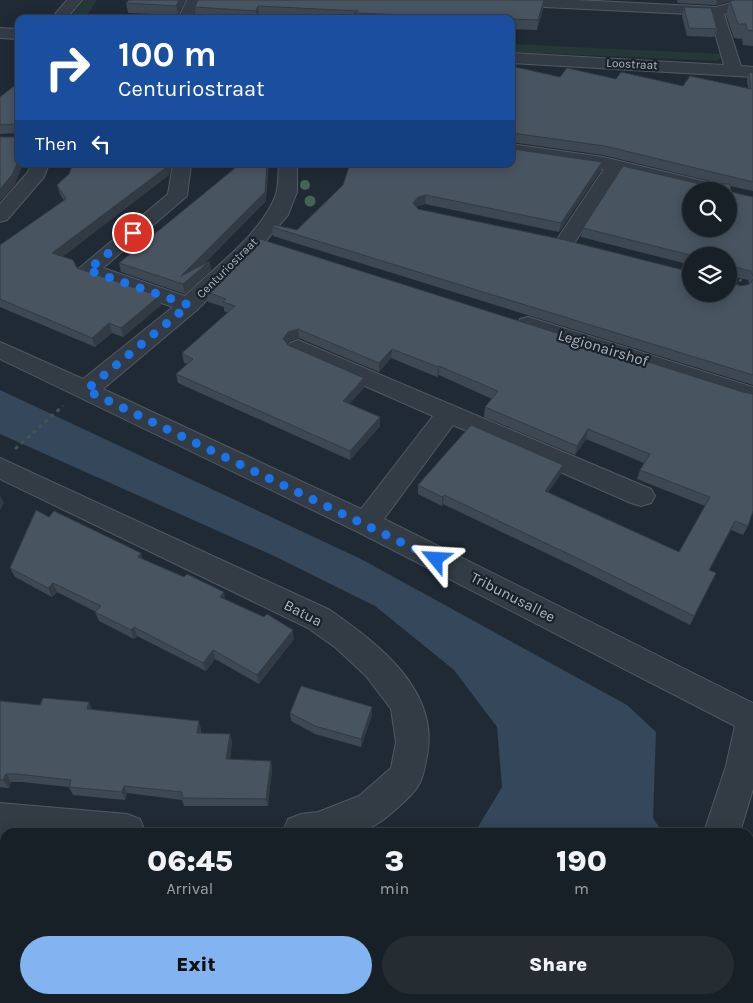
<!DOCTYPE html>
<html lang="en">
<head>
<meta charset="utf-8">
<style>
  :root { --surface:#182027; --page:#252d33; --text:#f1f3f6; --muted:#9fa3a7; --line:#363e44; --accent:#83b4f1 }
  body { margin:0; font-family:Karla,sans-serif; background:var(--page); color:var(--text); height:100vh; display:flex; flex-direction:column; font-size:19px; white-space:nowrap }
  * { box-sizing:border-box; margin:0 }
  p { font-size:16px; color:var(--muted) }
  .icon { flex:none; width:28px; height:28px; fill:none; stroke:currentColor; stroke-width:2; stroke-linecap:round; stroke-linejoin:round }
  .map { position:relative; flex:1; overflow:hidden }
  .sheet { position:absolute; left:0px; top:828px; width:754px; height:176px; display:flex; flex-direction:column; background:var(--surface); border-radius:15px 15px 0 0; box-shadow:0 2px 12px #0003,0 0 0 1px var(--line) }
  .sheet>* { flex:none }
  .top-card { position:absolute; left:15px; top:15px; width:500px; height:152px; border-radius:10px; box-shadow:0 2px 12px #0003,0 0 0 1px var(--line); background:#1a4fa0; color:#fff; overflow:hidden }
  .controls { position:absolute; left:682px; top:182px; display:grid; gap:10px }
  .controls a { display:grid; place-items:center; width:55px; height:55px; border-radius:50%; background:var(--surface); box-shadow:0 2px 12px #0003,0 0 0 1px var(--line); font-size:25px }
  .pin { position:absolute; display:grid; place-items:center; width:42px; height:42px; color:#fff; margin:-21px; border:2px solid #fff; border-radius:50%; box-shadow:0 1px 5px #0007 }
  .me { position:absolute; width:55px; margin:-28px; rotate:297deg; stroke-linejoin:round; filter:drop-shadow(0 0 4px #0008) }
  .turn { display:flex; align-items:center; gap:18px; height:105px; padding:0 20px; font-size:22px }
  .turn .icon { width:65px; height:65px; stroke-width:2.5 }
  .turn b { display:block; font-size:35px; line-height:42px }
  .then { display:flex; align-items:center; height:48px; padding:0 20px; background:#0003; gap:10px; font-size:19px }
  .eta { display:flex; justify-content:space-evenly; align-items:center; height:85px; text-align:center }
  .eta b { font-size:30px; font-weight:800; line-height:35px }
  .cta { display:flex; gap:10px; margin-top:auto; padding:10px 20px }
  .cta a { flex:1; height:58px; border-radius:30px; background:var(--accent); color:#111; font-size:20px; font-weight:800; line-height:58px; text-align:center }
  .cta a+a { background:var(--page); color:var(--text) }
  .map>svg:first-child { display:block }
  .green { fill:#253837 }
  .water { fill:#34475b }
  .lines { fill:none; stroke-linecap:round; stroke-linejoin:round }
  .pedestrian-casing { stroke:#515963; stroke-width:2 }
  .minor-casing { stroke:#515963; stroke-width:2 }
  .path-far1 { stroke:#415455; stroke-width:2.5; stroke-dasharray:3 3; stroke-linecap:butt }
  .path { stroke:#415455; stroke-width:3; stroke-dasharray:4 4; stroke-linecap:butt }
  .pedestrian { fill:#333c45; fill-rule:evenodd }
  .minor { fill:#333c45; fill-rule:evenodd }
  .tree { fill:#476354 }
  .wall { fill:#3e4853; fill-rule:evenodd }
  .shaded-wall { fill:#323b43 }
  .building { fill:#485460; stroke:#323b43; fill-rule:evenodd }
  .route { stroke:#1a73e8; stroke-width:9; stroke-dasharray:0 16.2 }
  .labels { text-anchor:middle; stroke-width:4.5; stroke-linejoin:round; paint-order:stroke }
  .far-street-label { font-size:12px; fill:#adb6c2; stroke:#192129 }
  .street-label { font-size:15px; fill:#adb6c2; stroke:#192129 }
</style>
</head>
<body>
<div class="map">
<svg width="753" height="1003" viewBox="0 0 753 1003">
  <rect width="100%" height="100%" fill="#202a34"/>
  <path class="green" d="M84,0H97L85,19H69Z
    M511,44L720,54L721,58L717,61L511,52Z"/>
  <path class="water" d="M0,390L361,559L627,705L656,732L653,818L662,832H475L502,787L497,727L454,670L375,606L272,555L0,434Z
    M0,879L5,880V937L0,936Z
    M749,888L753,890V986L749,981Z"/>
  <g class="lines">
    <defs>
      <path id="pedestrian" d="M528,317L753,387V401L749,402L740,400L520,329L517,324L520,319Z"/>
      <path id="minor" d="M67,0H82L66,19H51Z
        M187,0H201L193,19H178Z
        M474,0H576L716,7L743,0H753V8L724,14L741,66L753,67V77L511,63V53L724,65L710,15L481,4L476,3Z
        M0,28L19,29V39L0,38Z
        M511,144L603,157L728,187L731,191L729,194V191H698L620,173L573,245L566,247L559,245L556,241L604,169L511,156Z
        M31,164H49L44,177L7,220L0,222V204L28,172Z
        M173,164H191L187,196L103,268L185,296C213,269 264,231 276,194C279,185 278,173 279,164H297V192L288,215L264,243L197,310L103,389L361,509L433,416L290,353L286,348L290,343L298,340L651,489L655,496L651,503L641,506L631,503L453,425L384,519L753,703V789L740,832H704L726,766L735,726L356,531L0,359V342L83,379L173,307L80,275L77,270L168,194Z
        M0,458L330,610C378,644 440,690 427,756C423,777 422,785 406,800C391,814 377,828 356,832C349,834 340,832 333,832C316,832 300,832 283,832L288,819L301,814L318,812L359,796L391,768L396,742L391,709L366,676L336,648L308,628L0,479Z
        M0,803L127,814L140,819L145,832H5V838L0,837Z
        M669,999H709V1003H669Z"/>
    </defs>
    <use href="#pedestrian" class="pedestrian-casing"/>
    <use href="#minor" class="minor-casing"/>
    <path class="path-far1" d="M737,287L743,275"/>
    <path class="path" d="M15,449L63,406"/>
    <use href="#pedestrian" class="pedestrian"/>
    <use href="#minor" class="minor"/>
  </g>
  <g class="tree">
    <circle cx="305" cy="185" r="5"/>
    <circle cx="310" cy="201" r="5.5"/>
  </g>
  <path class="wall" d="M129,0H185L178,15L128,13L126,3Z
    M544,0L543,9L537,30L511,29V19H332L259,15L258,19H235L196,17L195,7Z
    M677,0H753V46L743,45L742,39L734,38L726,15L730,1L716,5L678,3Z
    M684,7L717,29L714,37L687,36L682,16Z
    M511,66L560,77L616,79L683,86L748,88L747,80L749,72L753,73V191L730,186L731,192L753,197V385L273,236L272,227L297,230L343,185L512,149L602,162L601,170L559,232L425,204L417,206V207L418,209L691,294L729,256H691V265L581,237L583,228L700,184H722L603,155L511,142ZM731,276L748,280L749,284L741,286L731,283Z
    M19,82V164L15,184L0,201V137H18V133L0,134V97Z
    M69,174L169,175L62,257L77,268L159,296L161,305L123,337L112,333L95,347L0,307V245L64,201L60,194L57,185Z
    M266,201L204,264L211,270L185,294L121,272L119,263Z
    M207,292L743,392L748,526L743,535L731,530L709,570L716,573L690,625L575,567L443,504L442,506L418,494V485L561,474L548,492L679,552L705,506L637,479L640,470L644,463L586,439L575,455L484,417L485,407L492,399L439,375L437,377L391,358L379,372L299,338L289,341L287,344L288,345L364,378V388L349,404L380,426L350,460L178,383L176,374L187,364L184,363L182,353L228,313L224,311V307L208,302Z
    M143,560L226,600L294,639L259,684L215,659L206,671L137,636L134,639L99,621L95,612H96L57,592L52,597L15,577L10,568Z
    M0,701L93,710L201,729V733L230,734L232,742L230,759L271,761L272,769L268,806H184L182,800L127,793L125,800L73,795L69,787L22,782H11L9,788L0,787Z
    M290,713L372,715L361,747L315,734L291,721Z"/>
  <path class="shaded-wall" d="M179,0H185L178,15L176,6Z
    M544,0L543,9L537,30L538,20Z
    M717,0H736L716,5Z
    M258,6L259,15L257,19L256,11Z
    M19,159V164H23L15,184L0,201V189Z
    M602,162L601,170L559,232L561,223Z
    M168,164H172L169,175L55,262L52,253Z
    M267,164H269L266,201L186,282L210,261L211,270L185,294L181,276Z
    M426,195L425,204L417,206L413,212V203L418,197Z
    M159,296L161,305L123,337L121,328Z
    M109,323L112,333L95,347L92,338Z
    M298,329L299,338L289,341L284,348L283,339L288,332Z
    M392,349L391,358L379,372V363Z
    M439,366V375L437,377L438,367Z
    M364,378V388L343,411V401Z
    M380,417V426L350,460V451Z
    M588,429L586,439L575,455L577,446Z
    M563,465L561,474L543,500L545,491Z
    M0,495L4,503L0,510Z
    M444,495L443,504L442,506V497Z
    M735,521L731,530L705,579L709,570Z
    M141,553L144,562L138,557Z
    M53,583L57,592L52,597L48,588Z
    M224,592L226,602L220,597Z
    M134,627L137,636L134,639L131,630Z
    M293,630L294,639L259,684L257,675Z
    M213,650L215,659L206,671L203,663Z
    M89,702L93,711L87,709Z
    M372,707V715L361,747V739Z
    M199,721L201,729L199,741L197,733Z
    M230,734L232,742L228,767L226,759Z
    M271,761L272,769L268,806L266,799Z
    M6,774L11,782L9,788L3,780Z
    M124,786L127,793L125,800L122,792Z"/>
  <path class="building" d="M129,0H179L176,6L126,3Z
    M198,0H544L538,20L354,13L358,11L258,6L256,11L195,7Z
    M735,0H753V31L747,30L746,24H738L730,1Z
    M684,7L711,8L717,29L689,28Z
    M511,66L560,77L567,68L616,79L621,72L683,86L690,76L751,89L749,72L753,73V182L605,146L512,133L511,134Z
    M19,82V159L12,175L0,189V137H18V124L0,125V97Z
    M511,145L512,149L602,162L561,223L426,195L418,197L413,203L418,209L565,240L691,272V294H729V256H694L583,228L623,166L700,184H730L731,192L753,197V276L751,271L731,266V283L741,286L750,284L753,279V375L272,227L275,225L297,230L343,185L350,164H511ZM691,191H729V229H691Z
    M73,164H168V166L52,253L73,260L77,268L159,296L121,328L109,323L92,338L0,299V245L66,199L57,185L69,174Z
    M240,164H267L265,192L181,276L210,261L183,284L119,263Z
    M260,239L743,392L753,394V511L748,526L735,521L709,570L716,573L694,616L577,558L444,495L442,497L418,485L471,425L563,465L545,491L679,552L710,497L640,470L650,454L588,429L577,446L485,407L498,391L439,366L438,367L392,349L379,363L298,329L288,332L283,339L288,345L364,378L343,401L380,417L350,451L176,374L193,359L182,353L235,306L223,302L226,299L207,292Z
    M36,510L49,517L54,511L141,553L138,557L184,577L187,574L224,592L220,597L264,617L267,614L293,630L257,675L213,650L203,663L134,627L131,630L95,612L101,606L53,583L48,588L10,568Z
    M301,686L372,707L361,739L315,726L290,713Z
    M43,698L89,702L87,709L199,721L197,733L230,734L226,759L271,761L266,799L182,798V792L124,786L122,792L69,787L71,780L17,774H6L3,780H0V701L40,705Z"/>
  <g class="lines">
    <path class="route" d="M133,233L88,270L189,305L86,390L436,559"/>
  </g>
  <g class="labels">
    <g class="far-street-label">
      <text transform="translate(632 64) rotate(3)" y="4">Loostraat</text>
      <text transform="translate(227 268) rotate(-45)" y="4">Centuriostraat</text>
    </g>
    <g class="street-label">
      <text transform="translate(603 348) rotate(17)" y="5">Legionairshof</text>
      <text transform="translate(513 597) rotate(27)" y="5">Tribunusallee</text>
      <text transform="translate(303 613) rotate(27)" y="5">Batua</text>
    </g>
  </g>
</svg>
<div class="controls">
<a><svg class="icon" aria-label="search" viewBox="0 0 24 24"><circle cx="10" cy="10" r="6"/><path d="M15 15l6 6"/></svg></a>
<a><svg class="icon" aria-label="layers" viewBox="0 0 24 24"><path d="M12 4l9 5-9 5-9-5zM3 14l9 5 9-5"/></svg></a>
</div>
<div class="pin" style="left:133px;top:233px;background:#d93025"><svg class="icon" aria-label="arrive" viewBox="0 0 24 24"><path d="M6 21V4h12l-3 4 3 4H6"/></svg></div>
<svg class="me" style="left:436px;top:559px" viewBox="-20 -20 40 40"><path d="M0-17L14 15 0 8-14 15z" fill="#1a73e8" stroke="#fff" stroke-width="4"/></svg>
<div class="top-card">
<div class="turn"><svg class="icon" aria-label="right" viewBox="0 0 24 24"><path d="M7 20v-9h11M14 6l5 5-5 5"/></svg><div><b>100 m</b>Centuriostraat</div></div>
<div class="then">Then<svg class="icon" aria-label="left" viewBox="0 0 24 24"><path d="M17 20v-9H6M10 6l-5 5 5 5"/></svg></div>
</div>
<section class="sheet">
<div class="eta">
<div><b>06:45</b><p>Arrival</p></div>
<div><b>3</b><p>min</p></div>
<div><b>190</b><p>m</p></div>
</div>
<div class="cta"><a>Exit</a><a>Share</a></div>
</section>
</div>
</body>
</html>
